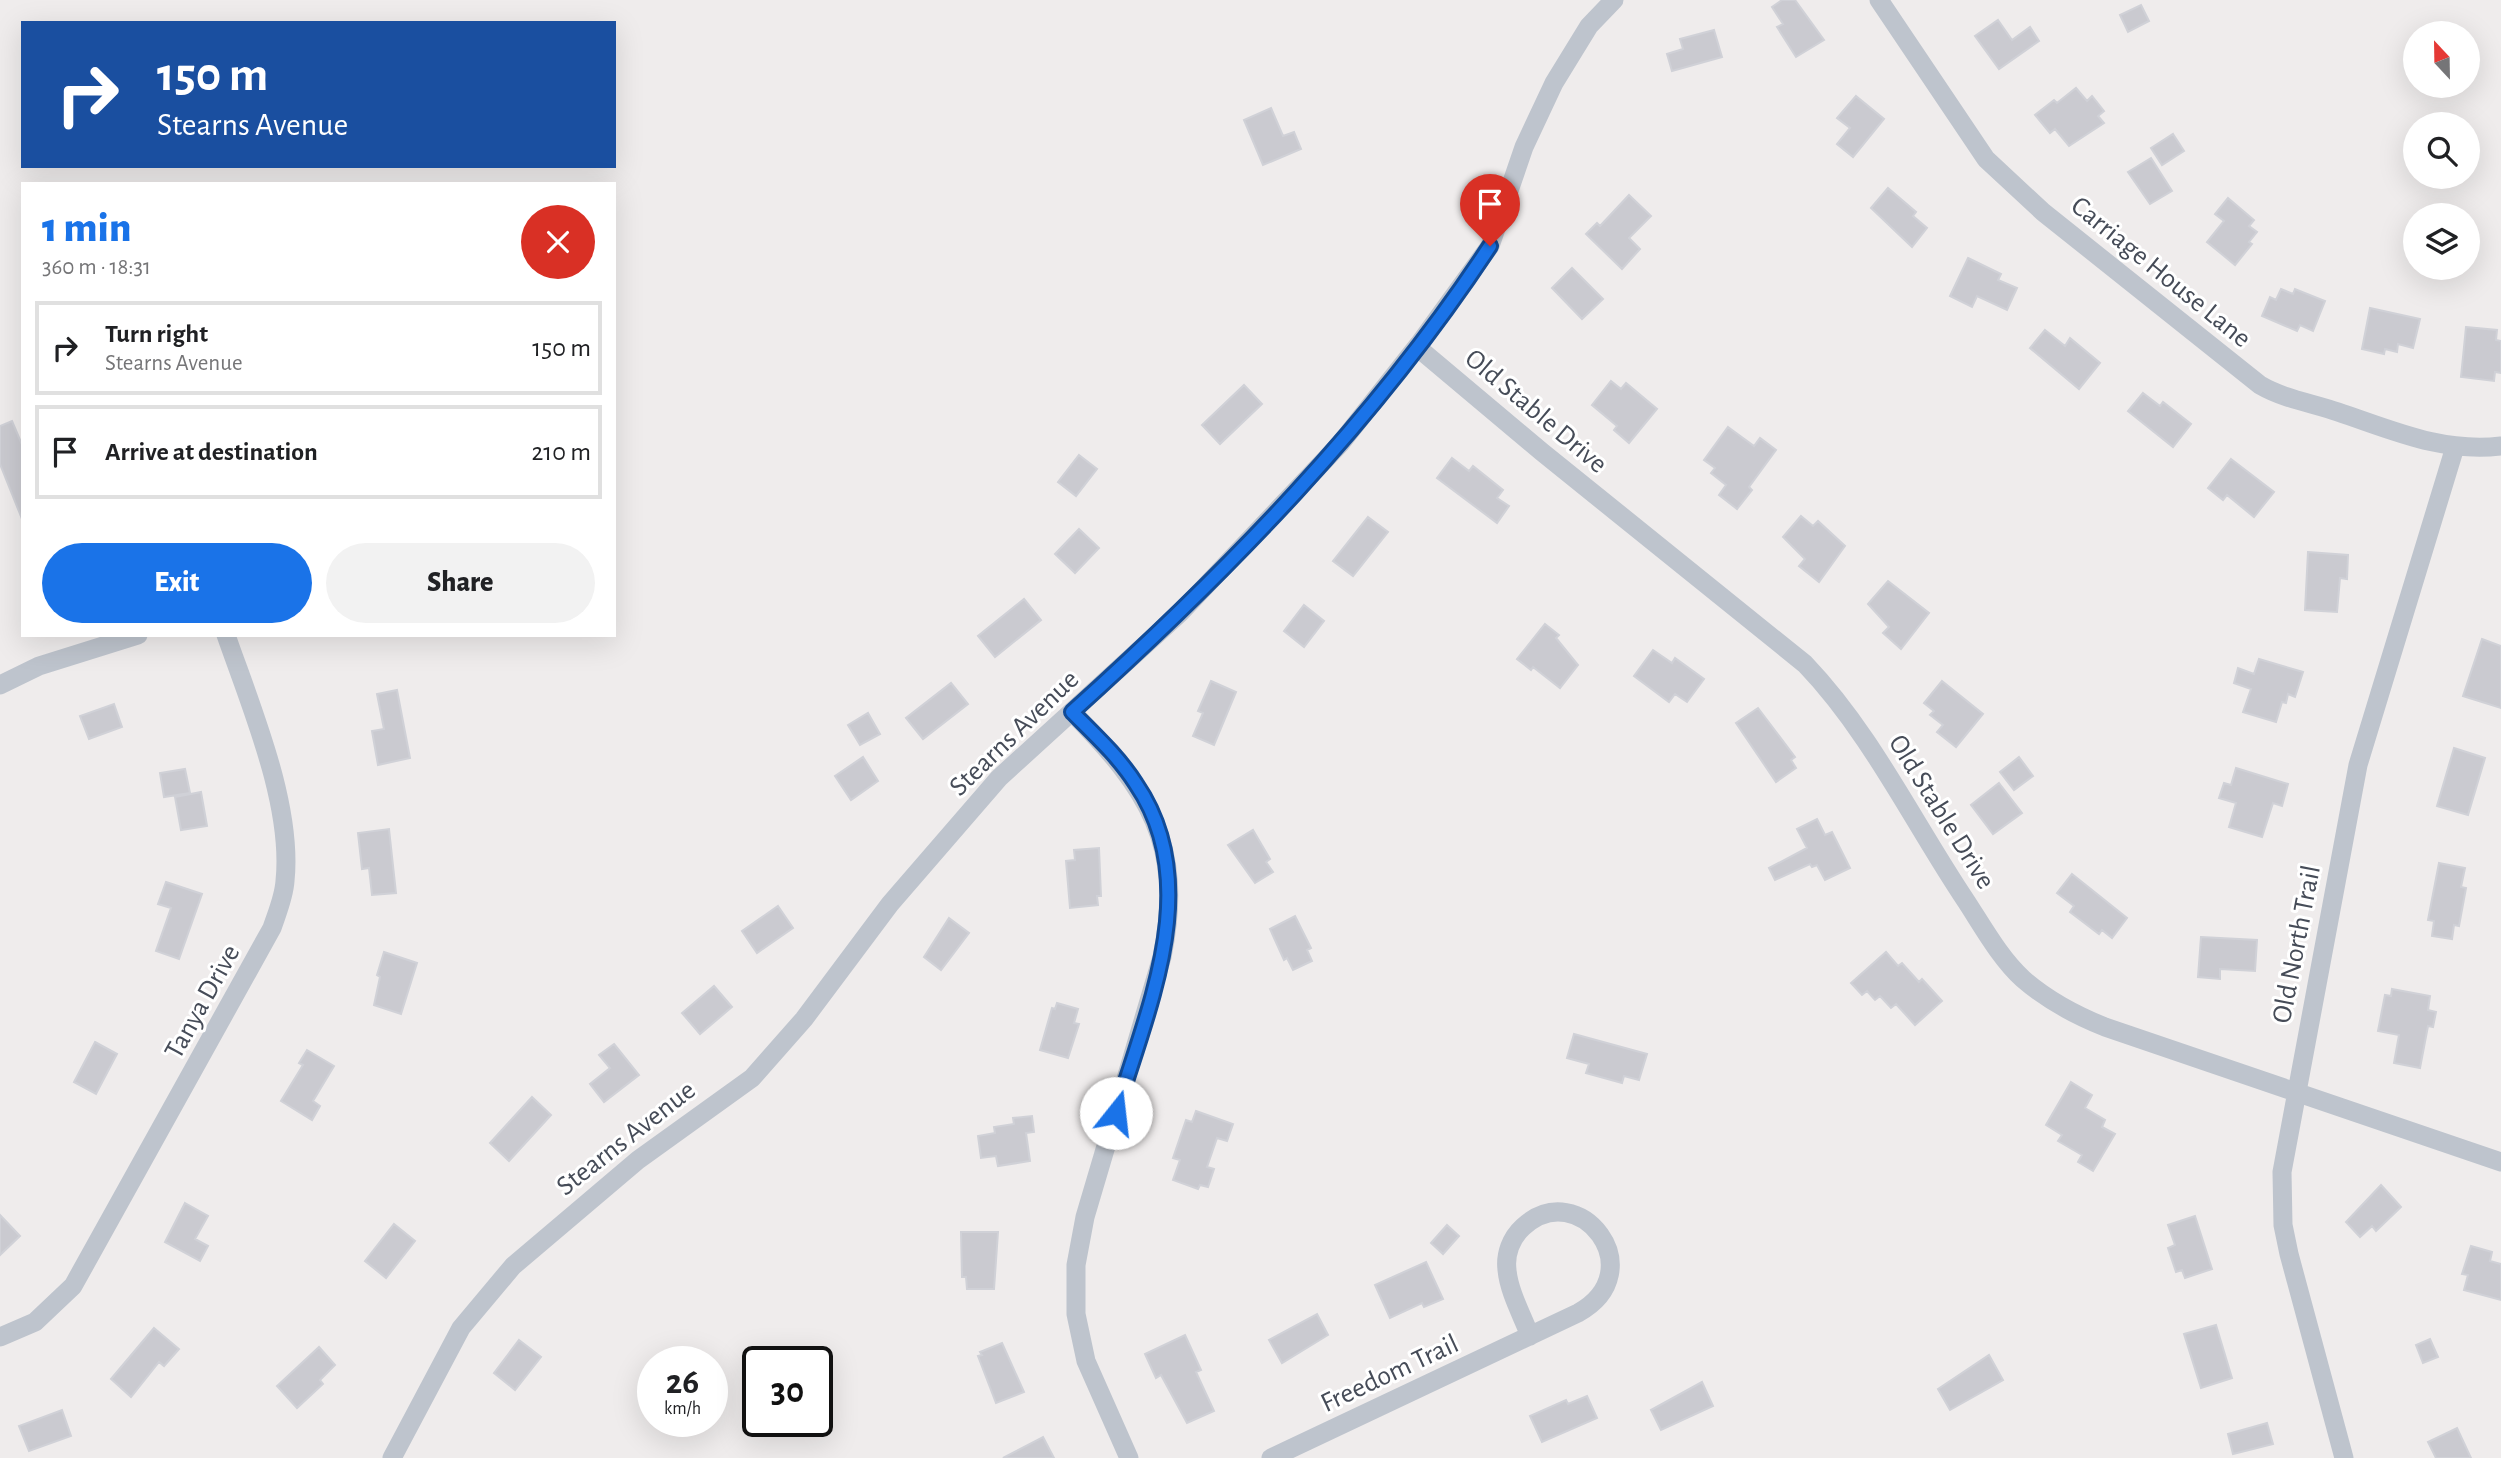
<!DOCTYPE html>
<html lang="en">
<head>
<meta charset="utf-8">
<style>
  :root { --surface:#fff; --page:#f2f2f2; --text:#202124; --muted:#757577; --line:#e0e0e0; --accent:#1a73e8 }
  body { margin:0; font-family:"Alegreya Sans",sans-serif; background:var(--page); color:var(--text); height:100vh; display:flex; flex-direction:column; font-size:26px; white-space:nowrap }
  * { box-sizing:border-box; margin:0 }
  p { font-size:23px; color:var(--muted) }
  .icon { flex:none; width:38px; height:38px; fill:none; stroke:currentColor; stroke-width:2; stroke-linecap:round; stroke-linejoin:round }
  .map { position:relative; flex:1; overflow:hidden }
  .sheet { position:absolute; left:21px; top:182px; width:595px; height:455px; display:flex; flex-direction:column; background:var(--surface); border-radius:0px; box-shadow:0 7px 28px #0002 }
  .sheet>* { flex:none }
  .top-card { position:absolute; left:21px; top:21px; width:595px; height:147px; border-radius:0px; box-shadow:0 7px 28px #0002; background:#1a4fa0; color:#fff; overflow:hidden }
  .needle { width:46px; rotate:338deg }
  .fabs { position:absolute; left:2403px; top:21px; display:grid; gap:14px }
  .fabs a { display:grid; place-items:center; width:77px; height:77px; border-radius:50%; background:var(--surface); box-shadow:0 7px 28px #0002; font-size:35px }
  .speed { position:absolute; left:637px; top:1346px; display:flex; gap:14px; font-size:35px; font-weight:700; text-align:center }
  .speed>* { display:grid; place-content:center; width:91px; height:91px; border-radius:50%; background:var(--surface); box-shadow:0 7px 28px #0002; line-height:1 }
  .speed small { font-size:18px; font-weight:400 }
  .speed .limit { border:4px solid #111; border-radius:10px; background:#fff; color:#111 }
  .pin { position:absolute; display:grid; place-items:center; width:60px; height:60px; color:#fff; margin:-72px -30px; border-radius:50% 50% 50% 0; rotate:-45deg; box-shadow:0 0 7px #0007 }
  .pin .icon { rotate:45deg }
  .me { position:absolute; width:77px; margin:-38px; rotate:16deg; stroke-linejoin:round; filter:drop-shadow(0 0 5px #0008) }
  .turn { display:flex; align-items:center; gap:24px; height:147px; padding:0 21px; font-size:32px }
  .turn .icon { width:91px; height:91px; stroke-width:2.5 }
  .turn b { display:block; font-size:49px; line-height:60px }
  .round { display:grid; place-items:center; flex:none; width:74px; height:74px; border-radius:37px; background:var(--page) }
  .summary { display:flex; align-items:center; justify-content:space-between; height:119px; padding:0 21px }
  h1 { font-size:42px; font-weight:800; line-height:52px; color:var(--accent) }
  .cta { display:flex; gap:14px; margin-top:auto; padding:14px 21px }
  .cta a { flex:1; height:80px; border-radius:42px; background:var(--accent); color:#fff; font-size:28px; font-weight:800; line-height:80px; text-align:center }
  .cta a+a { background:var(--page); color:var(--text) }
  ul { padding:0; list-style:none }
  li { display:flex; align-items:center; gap:21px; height:94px; margin:0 14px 10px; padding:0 7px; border:4px solid var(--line); border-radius:0px }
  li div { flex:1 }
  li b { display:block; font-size:26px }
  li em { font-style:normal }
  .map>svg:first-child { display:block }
  .building { fill:#cacad0; stroke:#d0d1d7; stroke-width:2 }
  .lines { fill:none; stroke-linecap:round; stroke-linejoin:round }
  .street { stroke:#bec4cd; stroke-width:19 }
  .route-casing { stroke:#114b97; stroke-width:18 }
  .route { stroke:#1a73e8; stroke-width:12 }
  .labels { text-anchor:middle; stroke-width:6; stroke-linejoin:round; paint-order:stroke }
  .street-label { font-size:28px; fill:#464c58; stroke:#fff }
</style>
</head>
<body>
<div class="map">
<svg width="2501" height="1458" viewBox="0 0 2501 1458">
  <rect width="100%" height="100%" fill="#efecec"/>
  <path class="building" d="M1782,0H1795L1824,40L1796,57L1777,27L1783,24L1772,7Z
    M2141,5L2149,21L2128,32L2120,15Z
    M1998,20L2012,40L2030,27L2039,41L1999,69L1975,36Z
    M1714,30L1722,57L1672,71L1667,54L1683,49L1680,39Z
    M2076,88L2087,101L2092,96L2104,111L2098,116L2104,123L2069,146L2055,129L2050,133L2035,115L2054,100L2057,103Z
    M1856,96L1884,119L1853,157L1837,144L1850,128L1837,118Z
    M1271,108L1283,136L1294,132L1301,149L1263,165L1244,120Z
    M2173,134L2184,151L2162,165L2151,148Z
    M2151,158L2172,191L2150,204L2128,172Z
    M1888,188L1916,212L1913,216L1927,228L1912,247L1871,208Z
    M1629,195L1651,216L1629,238L1640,249L1622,269L1586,234L1597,223L1600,226Z
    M2228,198L2254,220L2249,226L2257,232L2249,242L2252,244L2235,265L2207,242L2224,221L2215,214Z
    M1968,258L2001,274L1998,280L2017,288L2007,310L1977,296L1972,307L1950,296Z
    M1572,268L1603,299L1582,319L1552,288Z
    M2281,289L2293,294L2295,289L2325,301L2313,331L2300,325L2297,331L2262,316L2270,297L2276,300Z
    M2370,308L2420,319L2413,348L2398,344L2397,352L2385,349L2384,354L2362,349Z
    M2466,327L2497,330L2496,340L2501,341V373L2495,372L2494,381L2461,377Z
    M2045,330L2065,346L2070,338L2100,363L2079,389L2030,348Z
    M1611,381L1621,389L1626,383L1657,409L1629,443L1614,430L1617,426L1592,405Z
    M1244,385L1262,404L1220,444L1202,425Z
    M2143,393L2160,406L2163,402L2191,424L2173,447L2128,411Z
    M12,421L23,447L22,519L0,464V426Z
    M1728,427L1754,446L1760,438L1776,450L1749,487L1752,490L1737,509L1719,495L1726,485L1711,473L1715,468L1704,460Z
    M1079,455L1097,469L1076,496L1058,482Z
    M1452,458L1469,471L1473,466L1503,490L1497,498L1509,506L1497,523L1437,478Z
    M2231,459L2274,492L2254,517L2227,495L2223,500L2208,488Z
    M1801,516L1813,526L1818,521L1845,546L1819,582L1799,566L1805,559L1783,537Z
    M1368,517L1388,532L1353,576L1333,561Z
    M1079,529L1099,548L1075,573L1055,554Z
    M2308,552L2348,555L2347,579L2340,578L2337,612L2305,610Z
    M1888,581L1929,613L1901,649L1883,633L1889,627L1868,604Z
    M1024,599L1041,620L995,657L978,636Z
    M1304,605L1324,621L1304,647L1284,631Z
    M1545,624L1559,635L1556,638L1578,665L1560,688L1533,667L1531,670L1517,659Z
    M2482,639L2501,646V708L2463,696Z
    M1653,650L1672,663L1675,658L1704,679L1687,702L1675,694L1669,702L1634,676Z
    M2259,659L2303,672L2295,697L2288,694L2286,703L2282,702L2276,722L2243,712L2251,689L2234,683L2238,668L2254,674Z
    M1211,681L1236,692L1214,745L1193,736L1203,713L1198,711Z
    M1942,681L1983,714L1956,747L1937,732L1943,725L1930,715L1934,711L1924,703Z
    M951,683L968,704L923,739L906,718Z
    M397,690L410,758L378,765L372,731L384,729L377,694Z
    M114,704L122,727L89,739L80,716Z
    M1758,708L1795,757L1791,760L1796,768L1776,782L1736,723Z
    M868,713L880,734L860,745L848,725Z
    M2454,748L2485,758L2468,815L2437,806Z
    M863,757L878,781L851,800L835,776Z
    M2019,757L2033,776L2014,790L2000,772Z
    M2236,768L2288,784L2282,806L2273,803L2262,837L2229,827L2236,803L2219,798L2224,783L2231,785Z
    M185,769L190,793L164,797L160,773Z
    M1999,783L2022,813L1993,834L1971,805Z
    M201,792L207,826L181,830L175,797Z
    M1817,819L1825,835L1832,832L1850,868L1825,880L1817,865L1812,867L1810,864L1775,880L1769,868L1807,848L1797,829Z
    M389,829L396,893L372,895L369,868L362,869L358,833Z
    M1253,830L1270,859L1266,862L1273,872L1255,883L1228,845Z
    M1099,848L1101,896H1097L1098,905L1070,908L1066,861L1075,860L1074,850Z
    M2439,863L2465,868L2461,887L2466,888L2459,926L2454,925L2452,939L2432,936L2434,921L2428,920Z
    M2072,874L2127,918L2112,938L2102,930L2099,934L2070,912L2074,906L2057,893Z
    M166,882L202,894L179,959L156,951L171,908L158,904Z
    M778,906L793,928L757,953L742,931Z
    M1295,916L1311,948L1307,950L1312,961L1293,970L1287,958L1284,960L1270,929Z
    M949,918L969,933L941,970L924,957Z
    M2201,937L2257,940L2255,971L2220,969V979L2198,977Z
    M384,952L417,963L401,1014L374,1005L380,977L377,975Z
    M1886,952L1898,966L1902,963L1919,982L1922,979L1942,1001L1915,1025L1896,1004L1891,1008L1880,996L1875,1000L1867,991L1862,995L1851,983Z
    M714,986L732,1007L700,1034L682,1013Z
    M2392,989L2430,996L2428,1010L2436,1012L2433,1027L2428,1026L2420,1068L2394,1063L2399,1035L2378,1031L2385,995L2391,996Z
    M1057,1003L1078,1009L1074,1023L1079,1024L1068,1058L1040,1050L1052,1008L1055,1009Z
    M1574,1034L1647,1054L1639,1080L1624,1076L1622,1083L1586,1073L1589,1064L1567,1058Z
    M95,1042L117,1054L96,1094L74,1082Z
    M614,1044L639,1075L604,1102L590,1084L610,1068L599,1055Z
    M307,1050L334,1066L313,1101L320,1106L312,1120L281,1101L303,1065L299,1063Z
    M2071,1082L2092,1095L2085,1108L2105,1120L2102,1127L2115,1134L2093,1171L2078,1162L2082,1155L2058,1141L2062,1135L2046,1125Z
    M532,1097L551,1115L509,1161L490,1143Z
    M1196,1111L1233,1124L1227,1141L1217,1138L1207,1167L1214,1169L1208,1187L1200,1185L1198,1189L1173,1180L1180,1160L1173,1158L1186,1120L1192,1122Z
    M1032,1116L1034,1132L1026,1133L1030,1161L998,1166L996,1156L981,1158L978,1136L995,1133L994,1127L1014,1124L1013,1118Z
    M2381,1185L2401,1207L2376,1231L2372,1226L2360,1237L2346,1222Z
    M185,1203L208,1216L195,1239L208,1246L200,1261L165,1242Z
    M0,1215L20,1236L0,1255Z
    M2195,1216L2212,1269L2185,1278L2182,1270L2176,1272L2168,1248L2175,1245L2168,1225Z
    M394,1224L415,1241L386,1278L365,1261Z
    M1447,1225L1459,1236L1443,1254L1431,1243Z
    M961,1232H998L994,1289H967L966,1277H962Z
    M2471,1246L2492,1252L2490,1261L2501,1264V1300L2464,1290L2468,1275L2462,1274Z
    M1426,1262L1443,1299L1424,1307L1422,1303L1390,1318L1375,1285Z
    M1317,1314L1328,1335L1282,1363L1269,1340Z
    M2216,1325L2232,1378L2201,1388L2184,1334Z
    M154,1328L179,1349L164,1366L159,1362L131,1397L111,1379Z
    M1185,1335L1201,1370L1196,1372L1214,1411L1187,1423L1161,1375L1156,1378L1145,1354Z
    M2430,1339L2438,1357L2423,1363L2416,1345Z
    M519,1340L541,1357L515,1390L494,1373Z
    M1002,1343L1024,1392L996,1403L978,1356L982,1355L980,1352Z
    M319,1347L335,1365L320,1380L323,1384L297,1408L277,1386Z
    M1989,1355L2003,1380L1950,1410L1938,1389Z
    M1702,1382L1713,1406L1661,1430L1651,1410Z
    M1587,1396L1597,1418L1542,1442L1530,1416L1566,1400L1568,1404Z
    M62,1410L71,1436L29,1451L19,1426Z
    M2267,1423L2273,1444L2233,1454L2228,1434Z
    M2457,1428L2471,1458H2436L2428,1442Z
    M1043,1437L1054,1458H1003Z"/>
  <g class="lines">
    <path class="street" d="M1879,0L1986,159L2043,212L2260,385C2284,399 2312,403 2338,412C2392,430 2442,453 2501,446
      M1417,347L1542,452L1805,664C1871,733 1913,822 1966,901C1983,927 2000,958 2023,979C2047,1000 2075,1015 2105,1027L2501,1162
      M0,685L39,666L138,635
      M1072,712C1148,789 1185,844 1162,957L1085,1217L1076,1265V1314L1086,1361L1129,1458
      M0,1337L35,1322L73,1286L272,928C277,913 284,897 285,881C293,805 251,707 226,635
      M392,1458L461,1328L513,1266L638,1160L752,1078L804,1019L890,904L999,778L1180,613L1340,444L1419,344L1490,246L1524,147L1554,83L1589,26L1614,0
      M1271,1458L1578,1313C1654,1271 1579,1175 1523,1227C1511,1238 1505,1254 1507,1270C1509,1292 1522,1315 1530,1336
      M2344,1458L2289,1254L2283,1225L2282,1172L2358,765L2455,447"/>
  </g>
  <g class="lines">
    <defs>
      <path id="route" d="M1116,1113C1147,1009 1205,885 1136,784C1119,757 1095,735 1072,712C1227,572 1375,421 1490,246"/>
    </defs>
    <use href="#route" class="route-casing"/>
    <use href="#route" class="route"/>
  </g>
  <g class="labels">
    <g class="street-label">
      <text transform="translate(2162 271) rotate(39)" y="10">Carriage House Lane</text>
      <text transform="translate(1537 410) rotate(40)" y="10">Old Stable Drive</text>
      <text transform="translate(1013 732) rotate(-44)" y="10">Stearns Avenue</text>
      <text transform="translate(1943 811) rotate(58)" y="10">Old Stable Drive</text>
      <text transform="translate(2295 944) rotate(-79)" y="10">Old North Trail</text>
      <text transform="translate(201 1001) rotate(-61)" y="10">Tanya Drive</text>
      <text transform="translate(625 1137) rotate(-38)" y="10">Stearns Avenue</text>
      <text transform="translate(1389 1372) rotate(-25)" y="10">Freedom Trail</text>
    </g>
  </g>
</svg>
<div class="fabs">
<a><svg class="needle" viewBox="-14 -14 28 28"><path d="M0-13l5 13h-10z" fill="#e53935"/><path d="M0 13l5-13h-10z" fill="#757577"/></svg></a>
<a><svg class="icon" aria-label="search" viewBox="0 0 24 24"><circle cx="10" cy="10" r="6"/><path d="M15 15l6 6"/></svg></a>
<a><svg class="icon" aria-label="layers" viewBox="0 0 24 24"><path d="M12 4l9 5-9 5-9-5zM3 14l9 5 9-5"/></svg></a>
</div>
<div class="speed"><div>26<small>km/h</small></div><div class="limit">30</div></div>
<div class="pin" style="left:1490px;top:246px;background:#d93025"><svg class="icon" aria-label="arrive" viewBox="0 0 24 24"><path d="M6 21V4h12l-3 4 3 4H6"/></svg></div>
<svg class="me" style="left:1116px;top:1113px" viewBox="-20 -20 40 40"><circle r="19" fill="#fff"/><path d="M0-13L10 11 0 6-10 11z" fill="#1a73e8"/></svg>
<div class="top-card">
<div class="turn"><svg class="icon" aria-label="right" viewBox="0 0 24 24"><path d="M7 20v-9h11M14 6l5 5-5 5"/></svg><div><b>150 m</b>Stearns Avenue</div></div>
</div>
<section class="sheet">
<div class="summary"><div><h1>1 min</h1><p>360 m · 18:31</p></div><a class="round" style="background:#d93025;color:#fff"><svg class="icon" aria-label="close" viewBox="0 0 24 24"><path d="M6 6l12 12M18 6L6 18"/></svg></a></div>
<ul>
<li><svg class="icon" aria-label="right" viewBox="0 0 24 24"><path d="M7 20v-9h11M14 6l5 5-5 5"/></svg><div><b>Turn right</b><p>Stearns Avenue</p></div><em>150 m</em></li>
<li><svg class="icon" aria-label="arrive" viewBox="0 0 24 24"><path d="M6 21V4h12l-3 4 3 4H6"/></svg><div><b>Arrive at destination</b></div><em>210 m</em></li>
</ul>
<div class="cta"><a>Exit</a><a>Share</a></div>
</section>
</div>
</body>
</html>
